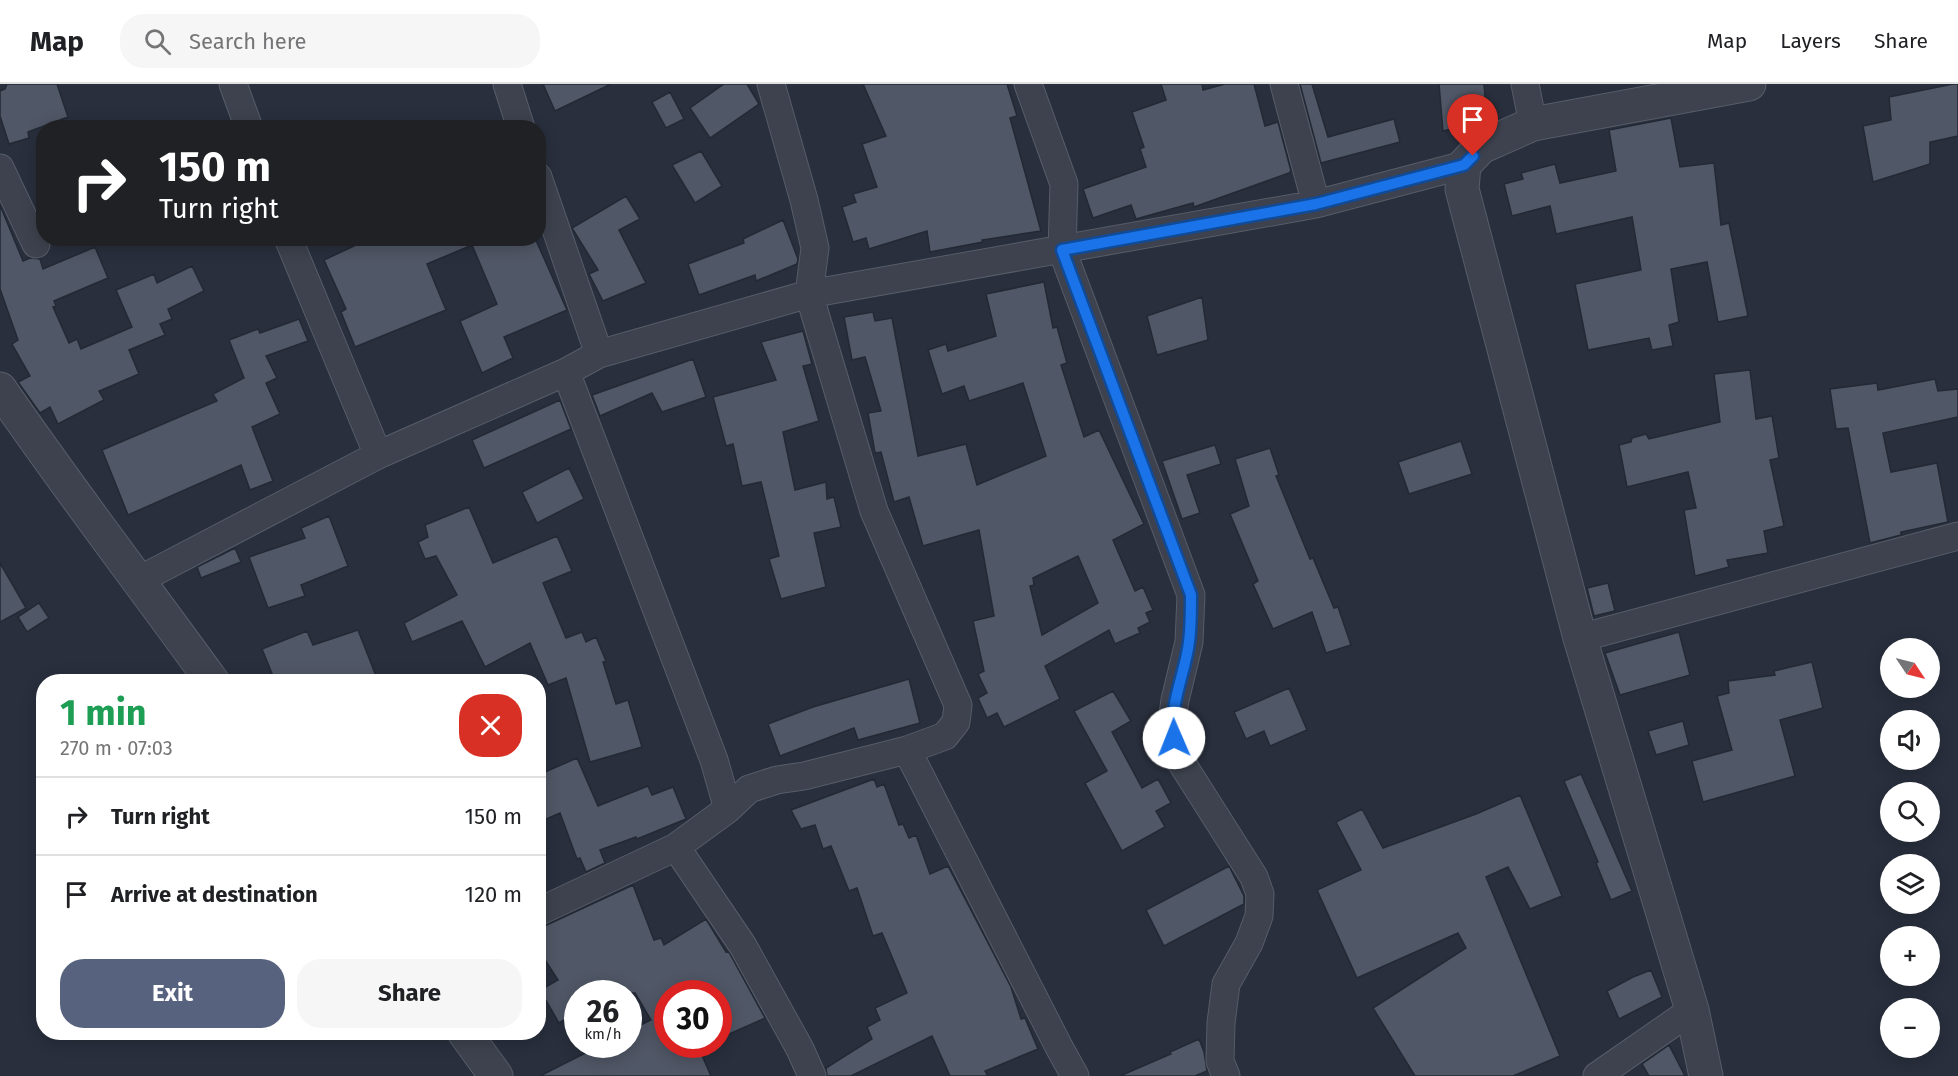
<!DOCTYPE html>
<html lang="en">
<head>
<meta charset="utf-8">
<style>
  :root { --surface:#fff; --page:#f6f6f6; --text:#202124; --muted:#757577; --line:#e0e0e0; --accent:#57627e }
  body { margin:0; font-family:"Fira Sans",sans-serif; background:var(--page); color:var(--text); height:100vh; display:flex; flex-direction:column; font-size:22px; white-space:nowrap }
  * { box-sizing:border-box; margin:0 }
  p { font-size:20px; color:var(--muted) }
  .icon { flex:none; width:33px; height:33px; fill:none; stroke:currentColor; stroke-width:2; stroke-linecap:round; stroke-linejoin:round }
  .map { position:relative; flex:1; overflow:hidden }
  .panel { position:absolute; left:36px; top:590px; width:510px; height:366px; display:flex; flex-direction:column; background:var(--surface); border-radius:24px; box-shadow:0 3px 15px #0003 }
  .panel>* { flex:none }
  .hud { position:absolute; left:36px; top:36px; width:510px; height:126px; border-radius:24px; box-shadow:0 3px 15px #0003; background:#202124; color:#fff; overflow:hidden }
  .needle { width:39px; rotate:125deg }
  .buttons { position:absolute; left:1880px; top:554px; display:grid; gap:12px }
  .buttons a { display:grid; place-items:center; width:60px; height:60px; border-radius:50%; background:var(--surface); box-shadow:0 3px 15px #0003; font-size:30px }
  .speed { position:absolute; left:564px; top:896px; display:flex; gap:12px; font-size:30px; font-weight:700; text-align:center }
  .speed>* { display:grid; place-content:center; width:78px; height:78px; border-radius:50%; background:var(--surface); box-shadow:0 3px 15px #0003; line-height:1 }
  .speed small { font-size:15px; font-weight:400 }
  .speed .limit { border:9px solid #d22; background:#fff; color:#111 }
  .pin { position:absolute; display:grid; place-items:center; width:51px; height:51px; color:#fff; margin:-62px -26px; border-radius:50% 50% 50% 0; rotate:-45deg; box-shadow:0 0 6px #0007 }
  .pin .icon { rotate:45deg }
  .me { position:absolute; width:66px; margin:-33px; rotate:359deg; stroke-linejoin:round; filter:drop-shadow(0 0 4px #0008) }
  .turn { display:flex; align-items:center; gap:21px; height:126px; padding:0 24px; font-size:27px }
  .turn .icon { width:78px; height:78px; stroke-width:2.5 }
  .turn b { display:block; font-size:42px; line-height:51px }
  .round { display:grid; place-items:center; flex:none; width:63px; height:63px; border-radius:24px; background:var(--page) }
  .summary { display:flex; align-items:center; justify-content:space-between; height:102px; padding:0 24px }
  h1 { font-size:36px; font-weight:700; line-height:45px; color:#1e9e55 }
  .action { display:flex; gap:12px; margin-top:auto; padding:12px 24px }
  .action a { flex:1; height:69px; border-radius:24px; background:var(--accent); color:#fff; font-size:24px; font-weight:700; line-height:69px; text-align:center }
  .action a+a { background:var(--page); color:var(--text) }
  ul { padding:0; list-style:none }
  li { display:flex; align-items:center; gap:18px; height:78px; padding:0 24px; border-top:2px solid var(--line) }
  li div { flex:1 }
  li b { display:block; font-size:22px }
  li em { font-style:normal }
  header { display:flex; align-items:center; gap:36px; box-sizing:border-box; height:84px; padding:0 30px; background:var(--surface); border-bottom:2px solid var(--line) }
  header strong { font-size:28px }
  nav { display:flex; gap:33px; margin-inline-start:auto; font-size:21px }
  .search { width:420px; height:54px; background:var(--page); display:flex; align-items:center; gap:15px; box-sizing:border-box; padding:0 21px; border-radius:24px; color:var(--muted); font-size:22px }
  .map>svg:first-child { display:block }
  .building { fill:#505766; stroke:#232935; stroke-width:1.5; fill-rule:evenodd }
  .lines { fill:none; stroke-linecap:round; stroke-linejoin:round }
  .minor-casing { stroke:#575d68; stroke-width:29 }
  .tertiary-casing { stroke:#575d68; stroke-width:35 }
  .minor { stroke:#3d424e; stroke-width:27 }
  .tertiary { stroke:#3d424e; stroke-width:33 }
  .route-casing { stroke:#114b97; stroke-width:15 }
  .route { stroke:#1a73e8; stroke-width:10 }
</style>
</head>
<body>
<header>
<strong>Map</strong>
<div class="search"><svg class="icon" aria-label="search" viewBox="0 0 24 24"><circle cx="10" cy="10" r="6"/><path d="M15 15l6 6"/></svg>Search here</div>
<nav><a>Map</a><a>Layers</a><a>Share</a></nav>
</header>
<div class="map">
<svg width="1958" height="992" viewBox="0 0 1958 992">
  <rect width="100%" height="100%" fill="#292f3d"/>
  <path class="building" d="M7,0H57L68,33L28,48L29,54L9,60L0,32V7L5,5Z
    M543,0H611L555,27Z
    M724,0H747L759,20L710,54L690,24Z
    M863,0H1007L1017,32L1010,34L1041,147L982,156L983,158L930,168L927,147L869,165L866,154L853,158L842,123L856,118L853,110L877,103L862,60L886,52Z
    M1161,0H1202L1203,6L1225,0H1254L1265,42L1278,38L1291,87L1289,89L1194,123L1193,119L1136,135L1131,121L1093,134L1083,105L1146,83L1140,65L1144,63L1132,28L1166,16Z
    M1300,0H1312L1328,53L1394,35L1400,58L1321,79Z
    M1439,0H1484L1487,36L1443,47Z
    M1953,0H1958V52L1930,58V80L1873,98L1863,42L1891,36L1889,13Z
    M670,8L684,35L666,44L652,18Z
    M1671,34L1680,83L1714,79L1721,141L1729,139L1748,232L1718,238L1707,178L1671,185L1679,238L1669,241L1673,262L1652,266L1649,254L1588,266L1575,200L1641,186L1632,133L1556,150L1550,122L1512,132L1504,100L1523,95L1521,89L1555,80L1560,99L1616,87L1609,46Z
    M701,67L722,102L695,119L672,81Z
    M626,112L640,135L619,146L646,199L603,217L589,190L598,186L572,144Z
    M0,121L23,177L30,174L40,175L43,185L95,163L108,194L54,217L56,222L53,223L69,259L77,255L81,265L132,243L116,206L154,190L157,199L192,182L204,207L168,225L172,235L160,240L165,251L129,266L139,290L99,307L104,316L58,340L50,323L40,329L18,298L30,292L12,260L18,256L0,205Z
    M783,136L798,175L797,180L756,197L755,191L699,211L688,180L744,159L743,155Z
    M371,154H535L567,226L504,253L513,274L482,289L460,237L497,220L472,161L427,180L446,226L355,263L341,228L346,225L324,176Z
    M1044,198L1053,244L1057,243L1067,279L1061,281L1084,353L1099,346L1144,440L1113,456L1135,507L1143,503L1153,526L1146,529L1150,538L1138,544L1140,549L1115,560L1109,546L1045,582L1060,615L1004,643L997,629L987,634L978,614L987,609L978,590L984,587L973,537L994,532L979,446L923,462L909,413L894,418L881,368L875,369L868,329L881,327L865,273L852,276L844,233L873,228L875,237L892,234L918,372L966,360L977,401L1046,372L1023,299L969,317L964,302L942,310L928,266L946,260L948,267L996,252L986,210ZM1078,472L1098,519L1042,551L1030,502L1034,501L1033,494Z
    M1202,213L1208,256L1157,271L1147,232Z
    M299,235L308,257L266,272L277,294L266,299L280,330L252,343L273,397L250,406L241,381L128,431L102,366L217,317L213,310L244,294L229,256L258,245L260,249Z
    M803,247L812,280L803,282L819,337L783,348L795,406L826,398L827,415L834,413L841,443L814,449L826,503L781,515L769,475L779,472L761,398L742,402L733,360L726,362L713,313L776,296L761,258Z
    M693,275L706,313L662,328L652,309L600,332L592,311Z
    M1750,286L1756,335L1772,332L1779,374L1770,376L1784,442L1764,447L1768,469L1727,476L1729,483L1695,492L1684,426L1696,424L1688,388L1627,403L1619,361L1631,358L1632,354L1646,350L1649,355L1720,338L1714,290Z
    M1935,295L1938,307L1958,305V333L1883,349L1891,388L1937,379L1948,438L1901,448V451L1870,459L1848,344L1836,345L1830,305L1877,299L1878,306Z
    M560,316L571,345L484,384L472,356Z
    M1461,357L1472,390L1409,410L1398,378Z
    M1215,361L1221,380L1187,391L1200,429L1182,435L1162,377Z
    M1270,364L1279,391L1276,392L1310,475L1313,474L1334,524L1338,523L1351,561L1326,569L1312,528L1273,545L1253,500L1258,497L1230,430L1249,422L1235,375Z
    M569,384L584,415L537,439L522,408Z
    M469,423L493,479L557,452L572,487L543,499L566,554L582,548L586,558L596,553L606,577L603,578L616,620L628,616L642,663L590,678L566,594L548,601L530,559L485,583L462,537L412,558L404,539L457,511L436,472L425,475L418,458L428,453L425,441Z
    M329,432L348,482L301,501L305,512L268,524L249,473L305,454L301,444Z
    M235,464L241,478L201,494L197,483Z
    M0,479L26,524L0,538Z
    M1608,499L1615,527L1594,532L1587,504Z
    M39,519L49,534L27,548L18,533Z
    M358,546L378,597H275L262,565L307,547L313,561Z
    M1679,548L1690,591L1620,611L1605,569Z
    M1812,578L1823,624L1780,636L1795,692L1703,718L1692,677L1732,666L1717,612L1729,609L1728,597L1775,591L1774,587Z
    M909,595L920,639L858,656L854,644L780,672L768,640L813,623Z
    M1289,604L1307,646L1270,662L1264,647L1246,655L1234,628Z
    M1113,607L1131,637L1112,648L1142,704L1158,695L1171,719L1156,727L1165,743L1122,767L1085,699L1107,687L1074,627Z
    M1683,637L1689,661L1656,671L1648,647Z
    M577,674L598,722L648,702L652,711L673,703L686,735L637,755L636,753L600,766L605,779L586,788L580,774L577,775L560,729L544,736L538,724V691Z
    M1581,690L1632,807L1611,816L1596,779L1598,778L1564,697Z
    M874,695L877,703L884,700L899,741L903,740L909,754L916,751L930,790L948,782L1011,903L1021,935L1025,934L1038,965L985,987L988,992H950L932,952L851,992H827L826,984L872,955L867,943L880,936L875,924L907,909L882,849L873,852L857,804L849,807L831,762L823,765L815,741L801,745L791,726Z
    M1520,711L1562,812L1530,825L1508,783L1486,793L1560,972L1513,992H1415L1373,924L1466,864L1458,849L1357,894L1317,806L1361,786L1336,738L1362,725L1383,764L1476,730Z
    M1229,782L1244,812V820L1164,862L1146,826Z
    M633,801L654,856L661,854L664,861L706,835L726,868L728,867L730,870L765,934L718,955V909H668V960H697L711,992H540L603,960H628V947L651,936L635,909H578V928L559,939L540,906L558,896L538,865V845Z
    M1651,886L1662,913L1619,935L1607,907L1633,893Z
    M1199,955L1204,968L1207,987L1195,992H1120L1171,970L1170,968Z
    M1669,961L1685,992H1649L1642,980Z"/>
  <g class="lines">
    <defs>
      <path id="minor" d="M233,0L249,44
        M507,0L521,44
        M1028,0L1064,100L1062,166L1191,511L1189,558L1175,616L1172,637L1176,670L1254,793L1260,810L1259,832L1249,859L1226,900L1221,939L1220,977L1226,992
        M1284,0L1316,120
        M1525,0L1533,40
        M0,84L36,160
        M538,93L599,270
        M288,154L378,371
        M566,288L714,676L728,725
        M139,496L378,371L566,288L599,270L809,210L1316,120L1464,81
        M1580,554L1958,452
        M907,666L1059,963L1075,992
        M676,763L743,862L800,965L812,992
        M538,828L676,763L728,725L749,705L777,696L804,692L907,666L945,652L956,638L958,621L874,427L809,210L815,164L804,116L771,0
        M1597,992L1692,926"/>
      <path id="tertiary" d="M0,305C68,404 141,499 212,597
        M464,948L496,992
        M1706,992L1692,926L1580,554L1462,105L1464,81L1481,63L1533,40L1749,0"/>
    </defs>
    <use href="#minor" class="minor-casing"/>
    <use href="#tertiary" class="tertiary-casing"/>
    <use href="#minor" class="minor"/>
    <use href="#tertiary" class="tertiary"/>
  </g>
  <g class="lines">
    <defs>
      <path id="route" d="M1174,654C1169,619 1185,591 1189,558C1191,543 1191,526 1191,511L1062,166L1316,120L1464,81L1473,72"/>
    </defs>
    <use href="#route" class="route-casing"/>
    <use href="#route" class="route"/>
  </g>
</svg>
<div class="buttons">
<a><svg class="needle" viewBox="-14 -14 28 28"><path d="M0-13l5 13h-10z" fill="#e53935"/><path d="M0 13l5-13h-10z" fill="#757577"/></svg></a>
<a><svg class="icon" aria-label="sound" viewBox="0 0 24 24"><path d="M4 9h4l5-4v14l-5-4H4zM17 9q2 3 0 6"/></svg></a>
<a><svg class="icon" aria-label="search" viewBox="0 0 24 24"><circle cx="10" cy="10" r="6"/><path d="M15 15l6 6"/></svg></a>
<a><svg class="icon" aria-label="layers" viewBox="0 0 24 24"><path d="M12 4l9 5-9 5-9-5zM3 14l9 5 9-5"/></svg></a>
<a>+</a>
<a>−</a>
</div>
<div class="speed"><div>26<small>km/h</small></div><div class="limit">30</div></div>
<div class="pin" style="left:1473px;top:72px;background:#d93025"><svg class="icon" aria-label="arrive" viewBox="0 0 24 24"><path d="M6 21V4h12l-3 4 3 4H6"/></svg></div>
<svg class="me" style="left:1174px;top:654px" viewBox="-20 -20 40 40"><circle r="19" fill="#fff"/><path d="M0-13L10 11 0 6-10 11z" fill="#1a73e8"/></svg>
<div class="hud">
<div class="turn"><svg class="icon" aria-label="right" viewBox="0 0 24 24"><path d="M7 20v-9h11M14 6l5 5-5 5"/></svg><div><b>150 m</b>Turn right</div></div>
</div>
<section class="panel">
<div class="summary"><div><h1>1 min</h1><p>270 m · 07:03</p></div><a class="round" style="background:#d93025;color:#fff"><svg class="icon" aria-label="close" viewBox="0 0 24 24"><path d="M6 6l12 12M18 6L6 18"/></svg></a></div>
<ul>
<li><svg class="icon" aria-label="right" viewBox="0 0 24 24"><path d="M7 20v-9h11M14 6l5 5-5 5"/></svg><div><b>Turn right</b></div><em>150 m</em></li>
<li><svg class="icon" aria-label="arrive" viewBox="0 0 24 24"><path d="M6 21V4h12l-3 4 3 4H6"/></svg><div><b>Arrive at destination</b></div><em>120 m</em></li>
</ul>
<div class="action"><a>Exit</a><a>Share</a></div>
</section>
</div>
</body>
</html>
